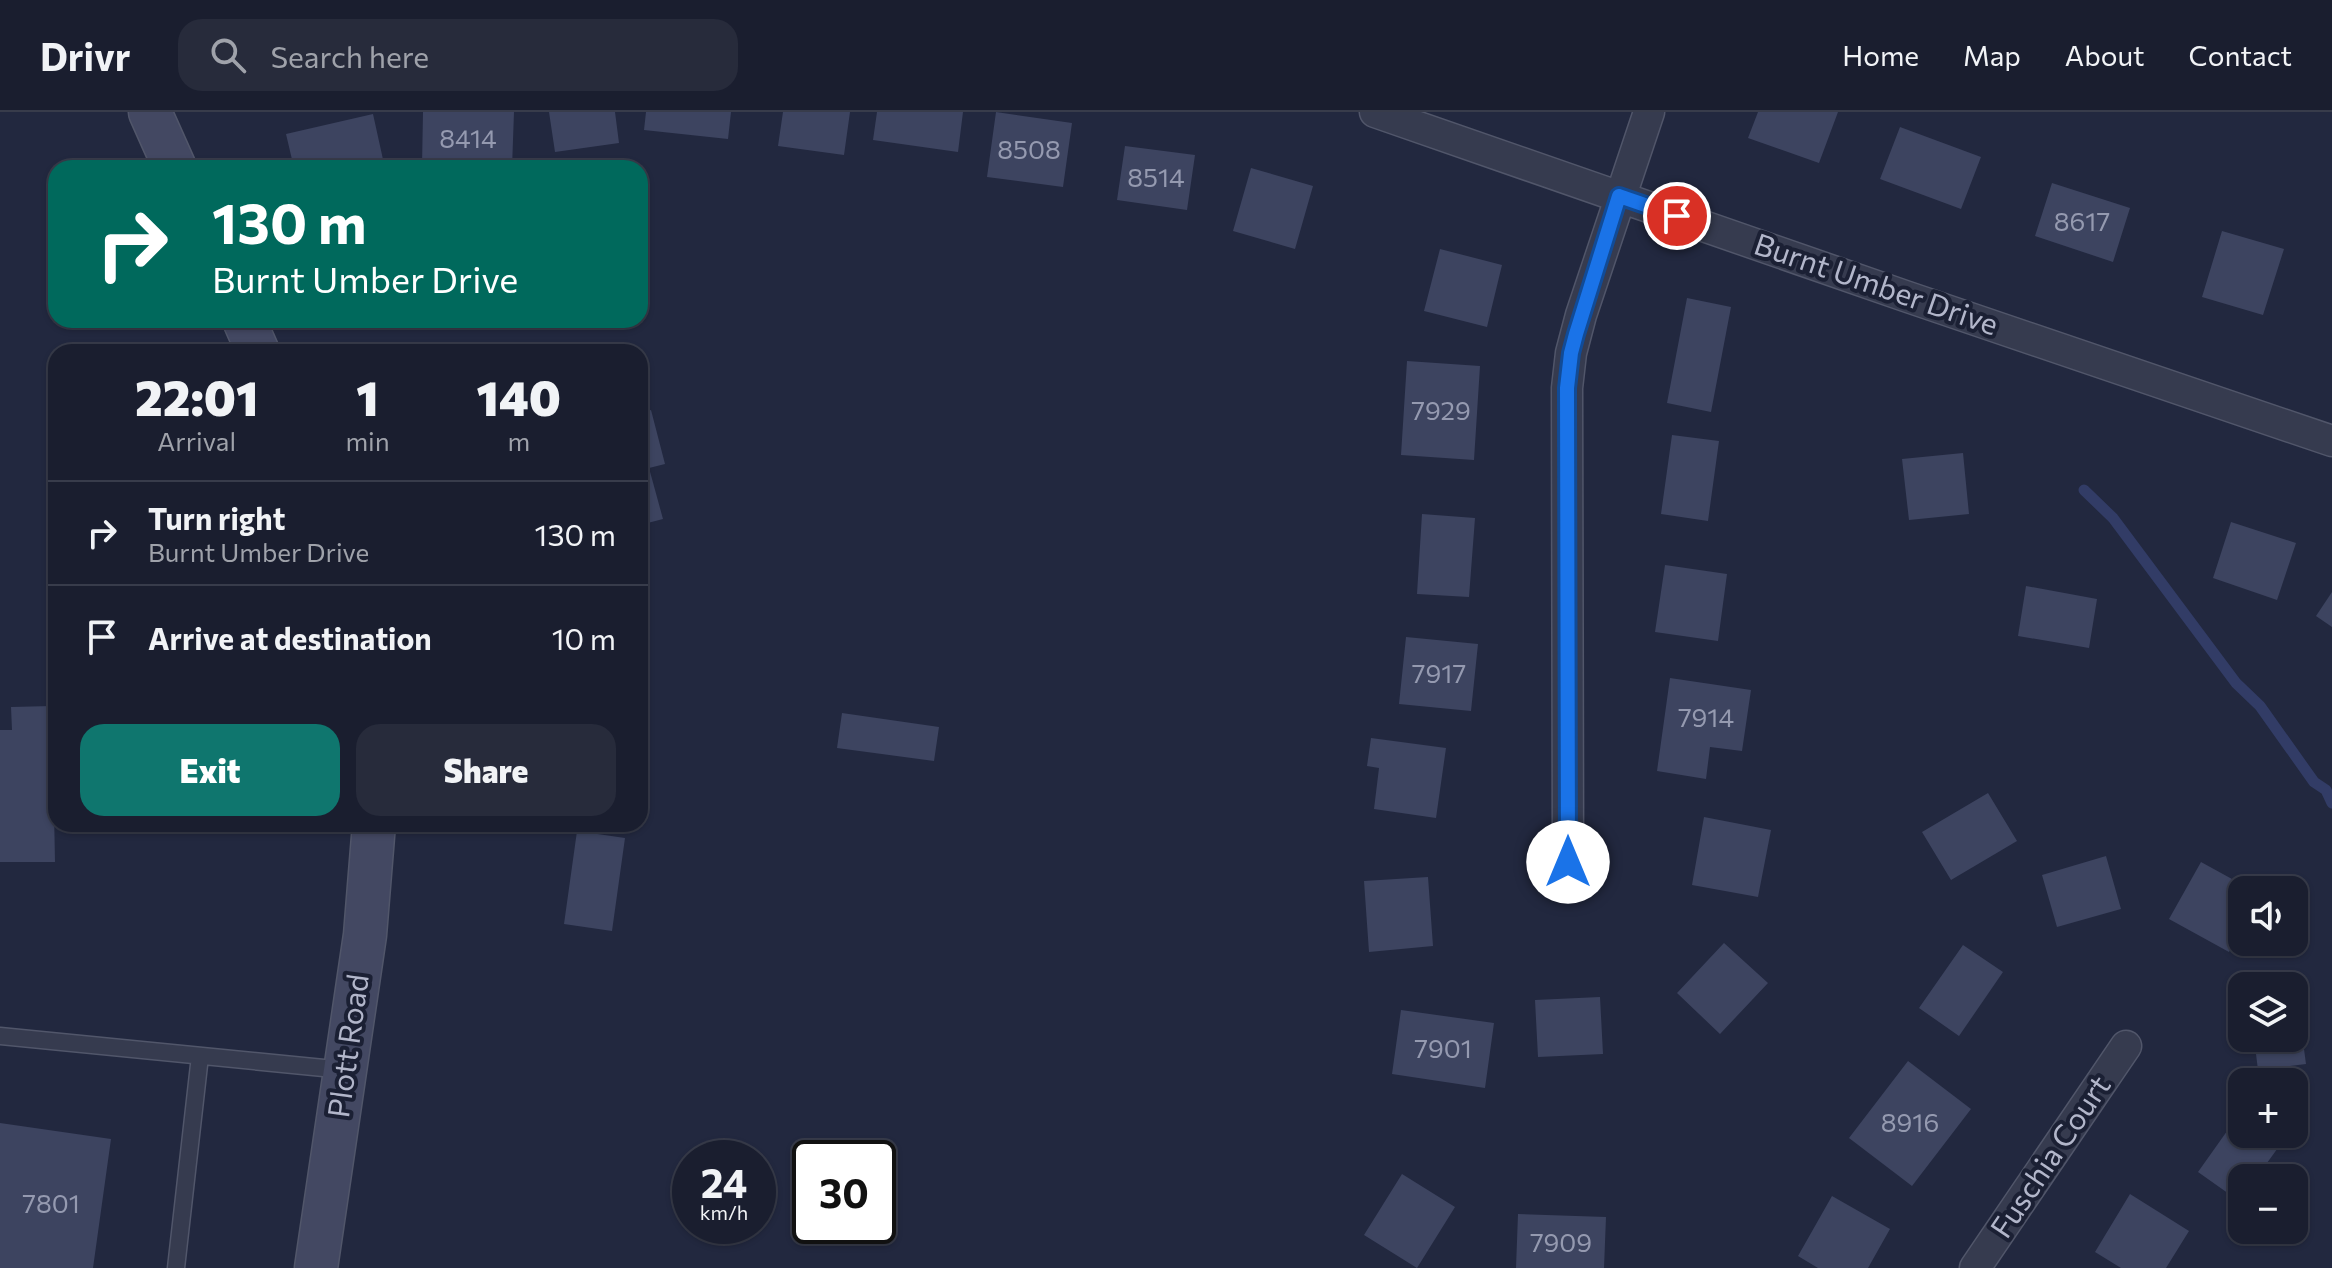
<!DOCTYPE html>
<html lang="en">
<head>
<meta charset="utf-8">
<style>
  :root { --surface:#1a1e2f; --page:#272b3b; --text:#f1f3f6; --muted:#9fa2aa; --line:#383c4b; --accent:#0f766e }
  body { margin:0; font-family:Commissioner,sans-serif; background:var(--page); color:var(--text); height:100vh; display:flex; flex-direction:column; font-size:30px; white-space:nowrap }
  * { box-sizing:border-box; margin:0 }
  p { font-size:26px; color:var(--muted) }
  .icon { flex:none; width:44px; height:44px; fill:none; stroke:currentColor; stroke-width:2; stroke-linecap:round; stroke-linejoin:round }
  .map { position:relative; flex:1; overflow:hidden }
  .details { position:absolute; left:48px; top:232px; width:600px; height:488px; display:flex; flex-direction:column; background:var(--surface); border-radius:24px; box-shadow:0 2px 6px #0004,0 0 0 2px var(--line) }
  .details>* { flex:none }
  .hud { position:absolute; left:48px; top:48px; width:600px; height:168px; border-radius:24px; box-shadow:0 2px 6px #0004,0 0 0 2px var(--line); background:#00695c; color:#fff; overflow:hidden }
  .fabs { position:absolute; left:2228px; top:764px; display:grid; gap:16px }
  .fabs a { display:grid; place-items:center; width:80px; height:80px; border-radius:16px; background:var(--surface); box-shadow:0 2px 6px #0004,0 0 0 2px var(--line); font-size:40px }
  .speed { position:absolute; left:672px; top:1028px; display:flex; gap:16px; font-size:40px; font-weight:700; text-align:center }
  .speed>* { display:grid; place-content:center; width:104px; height:104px; border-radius:50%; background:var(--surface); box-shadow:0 2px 6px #0004,0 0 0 2px var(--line); line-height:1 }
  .speed small { font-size:20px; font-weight:400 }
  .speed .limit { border:4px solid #111; border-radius:12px; background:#fff; color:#111 }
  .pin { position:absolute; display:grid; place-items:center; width:68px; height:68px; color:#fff; margin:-34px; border:4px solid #fff; border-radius:50%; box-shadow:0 2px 8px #0007 }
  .me { position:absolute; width:88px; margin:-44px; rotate:0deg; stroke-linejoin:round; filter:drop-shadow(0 0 6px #0008) }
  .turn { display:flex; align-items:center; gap:28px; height:168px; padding:0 32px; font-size:36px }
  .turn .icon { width:104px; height:104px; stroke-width:2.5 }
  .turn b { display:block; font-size:56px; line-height:68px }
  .eta { display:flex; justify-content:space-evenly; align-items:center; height:136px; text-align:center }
  .eta b { font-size:48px; font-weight:800; line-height:56px }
  .action { display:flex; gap:16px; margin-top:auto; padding:16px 32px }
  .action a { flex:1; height:92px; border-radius:24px; background:var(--accent); color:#fff; font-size:32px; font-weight:800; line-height:92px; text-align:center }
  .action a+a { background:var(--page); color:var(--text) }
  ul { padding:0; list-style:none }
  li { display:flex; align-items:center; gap:24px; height:104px; padding:0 32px; border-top:2px solid var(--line) }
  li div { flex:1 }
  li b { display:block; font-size:30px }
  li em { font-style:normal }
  header { display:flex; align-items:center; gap:48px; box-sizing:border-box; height:112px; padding:0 40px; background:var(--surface); border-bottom:2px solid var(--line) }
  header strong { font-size:38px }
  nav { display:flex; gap:44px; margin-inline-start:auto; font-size:28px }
  .search { width:560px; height:72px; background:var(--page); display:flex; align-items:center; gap:20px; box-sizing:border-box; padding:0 28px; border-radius:24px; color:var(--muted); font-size:30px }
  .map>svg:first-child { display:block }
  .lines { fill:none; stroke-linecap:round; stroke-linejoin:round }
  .stream { stroke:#323c66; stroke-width:11 }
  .building { fill:#3d4460 }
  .lane-casing { stroke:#51566a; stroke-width:19 }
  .street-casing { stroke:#51566a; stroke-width:33 }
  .secondary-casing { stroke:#51566a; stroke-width:45 }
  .lane { stroke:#363b4f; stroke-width:16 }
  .street { stroke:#363b4f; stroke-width:30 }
  .secondary { stroke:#434862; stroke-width:42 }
  .route-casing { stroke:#114b97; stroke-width:20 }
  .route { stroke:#1a73e8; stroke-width:14 }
  .labels { text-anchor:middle; stroke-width:8; stroke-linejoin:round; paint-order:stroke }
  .number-label { font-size:26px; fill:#959ab0 }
  .street-label { font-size:30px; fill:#b2b6ca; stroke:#1b2034 }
</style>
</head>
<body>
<header>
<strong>Drivr</strong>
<div class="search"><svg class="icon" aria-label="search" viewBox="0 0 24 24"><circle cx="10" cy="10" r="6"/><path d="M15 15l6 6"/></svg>Search here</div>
<nav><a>Home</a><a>Map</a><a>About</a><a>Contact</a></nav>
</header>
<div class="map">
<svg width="2332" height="1156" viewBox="0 0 2332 1156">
  <rect width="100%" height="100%" fill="#22283f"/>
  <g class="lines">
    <path class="stream" d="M2084,378L2113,406L2236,571L2260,594L2314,670L2326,678L2332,691"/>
  </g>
  <path class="building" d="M423,0H514L512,56L422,54Z
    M549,0H615L619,31L555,40Z
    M646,0H731L728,27L644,18Z
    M783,0H850L844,43L778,34Z
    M877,0H963L958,40L873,28Z
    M996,0L1072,11L1063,75L987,65Z
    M1758,0H1838L1819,51L1748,26Z
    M373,2L384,52L367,56H294L286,22Z
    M1900,15L1981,45L1961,97L1880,67Z
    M1125,34L1195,43L1187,98L1117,88Z
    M1251,56L1313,74L1295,137L1233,119Z
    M2052,71L2130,96L2113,150L2035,124Z
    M2222,119L2284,137L2263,203L2202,185Z
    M1440,137L1502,153L1487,215L1424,199Z
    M1687,186L1731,195L1711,300L1667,291Z
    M1407,249L1480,254L1474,348L1401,343Z
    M651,298L665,352L649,356L663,407L640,413V301Z
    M1672,323L1719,329L1708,409L1661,402Z
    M1963,341L1969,402L1909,408L1902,347Z
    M1422,402L1475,406L1469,485L1417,482Z
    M2231,410L2296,431L2277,488L2213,466Z
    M1665,453L1727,462L1718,529L1655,520Z
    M2026,474L2097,487L2089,536L2018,524Z
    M2332,480V515L2316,504Z
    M1406,525L1478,532L1471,599L1399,592Z
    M1670,566L1751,578L1742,639L1710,635L1706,667L1657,659Z
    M52,594L55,750H0V618H12L11,595Z
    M842,601L939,615L934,649L837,636Z
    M1371,626L1446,636L1436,706L1374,697L1379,656L1367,654Z
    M1988,681L2017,729L1951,768L1922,720Z
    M1704,705L1771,718L1758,785L1692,773Z
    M577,719L625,726L612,819L564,812Z
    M2106,744L2121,797L2057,815L2042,763Z
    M2201,750L2252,778H2242V816L2229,840L2169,807Z
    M1428,765L1433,834L1369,840L1364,769Z
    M1724,831L1768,871L1720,922L1677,881Z
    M1963,833L2003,860L1959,924L1919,896Z
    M2294,863L2295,874H2247L2246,869Z
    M2294,877H2296L2306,952L2258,958L2254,926H2294Z
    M1600,885L1603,942L1538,945L1535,888Z
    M1401,898L1494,911L1485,976L1392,962Z
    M1908,949L1971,997L1912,1074L1849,1026Z
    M2242,998V1022H2274L2283,1029L2256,1066H2242V1086L2239,1089L2198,1060Z
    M0,1011L111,1027L93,1156H0Z
    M1402,1062L1455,1095L1417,1156L1364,1123Z
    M2130,1082L2189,1119L2166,1156H2121L2095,1140Z
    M1832,1084L1890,1117L1868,1156H1818L1798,1144Z
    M1518,1102L1606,1105L1604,1156H1516Z"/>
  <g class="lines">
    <defs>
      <path id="lane" d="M0,924L344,958
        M176,1156L200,944"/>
      <path id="street" d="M1375,0L1905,184L2332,329
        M1568,750L1567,276L1571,241L1581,203L1649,0
        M1975,1156L2126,934"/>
      <path id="secondary" d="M150,0L175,56
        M244,208L258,240
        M316,1156L365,823L374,712"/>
    </defs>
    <use href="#lane" class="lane-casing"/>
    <use href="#street" class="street-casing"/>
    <use href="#secondary" class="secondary-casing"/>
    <use href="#lane" class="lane"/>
    <use href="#street" class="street"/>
    <use href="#secondary" class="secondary"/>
  </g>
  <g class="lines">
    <defs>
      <path id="route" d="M1568,750L1567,276L1571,241L1576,222L1619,84L1677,104"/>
    </defs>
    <use href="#route" class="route-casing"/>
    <use href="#route" class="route"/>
  </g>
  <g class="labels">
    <g class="number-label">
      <text x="468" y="36">8414</text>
      <text x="1029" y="47">8508</text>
      <text x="1156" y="75">8514</text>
      <text x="2082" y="119">8617</text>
      <text x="1441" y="308">7929</text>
      <text x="1439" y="571">7917</text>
      <text x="1706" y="615">7914</text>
      <text x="1443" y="946">7901</text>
      <text x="1910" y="1020">8916</text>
      <text x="51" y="1101">7801</text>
      <text x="1561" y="1140">7909</text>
    </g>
    <g class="street-label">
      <text transform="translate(1876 173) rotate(19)" y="10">Burnt Umber Drive</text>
      <text transform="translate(349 934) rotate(-82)" y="10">Plott Road</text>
      <text transform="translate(2051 1045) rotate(-56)" y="10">Fuschia Court</text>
    </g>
  </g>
</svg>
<div class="fabs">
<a><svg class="icon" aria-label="sound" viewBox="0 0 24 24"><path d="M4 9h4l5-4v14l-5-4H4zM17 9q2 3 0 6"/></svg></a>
<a><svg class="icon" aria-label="layers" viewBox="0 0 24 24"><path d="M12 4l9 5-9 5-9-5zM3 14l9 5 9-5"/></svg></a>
<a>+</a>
<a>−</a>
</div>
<div class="speed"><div>24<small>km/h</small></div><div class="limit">30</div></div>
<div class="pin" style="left:1677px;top:104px;background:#d93025"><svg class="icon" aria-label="arrive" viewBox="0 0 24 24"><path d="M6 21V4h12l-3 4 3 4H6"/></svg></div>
<svg class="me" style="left:1568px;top:750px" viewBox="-20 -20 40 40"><circle r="19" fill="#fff"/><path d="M0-13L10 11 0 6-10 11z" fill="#1a73e8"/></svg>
<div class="hud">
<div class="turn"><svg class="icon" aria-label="right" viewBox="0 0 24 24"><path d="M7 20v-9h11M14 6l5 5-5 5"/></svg><div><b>130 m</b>Burnt Umber Drive</div></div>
</div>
<section class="details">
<div class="eta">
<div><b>22:01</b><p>Arrival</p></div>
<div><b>1</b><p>min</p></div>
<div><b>140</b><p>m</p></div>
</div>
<ul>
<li><svg class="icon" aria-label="right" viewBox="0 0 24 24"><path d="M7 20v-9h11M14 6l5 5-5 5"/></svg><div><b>Turn right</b><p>Burnt Umber Drive</p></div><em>130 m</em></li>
<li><svg class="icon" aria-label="arrive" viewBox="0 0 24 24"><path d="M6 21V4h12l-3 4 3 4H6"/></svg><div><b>Arrive at destination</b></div><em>10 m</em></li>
</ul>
<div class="action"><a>Exit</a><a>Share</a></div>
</section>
</div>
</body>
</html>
